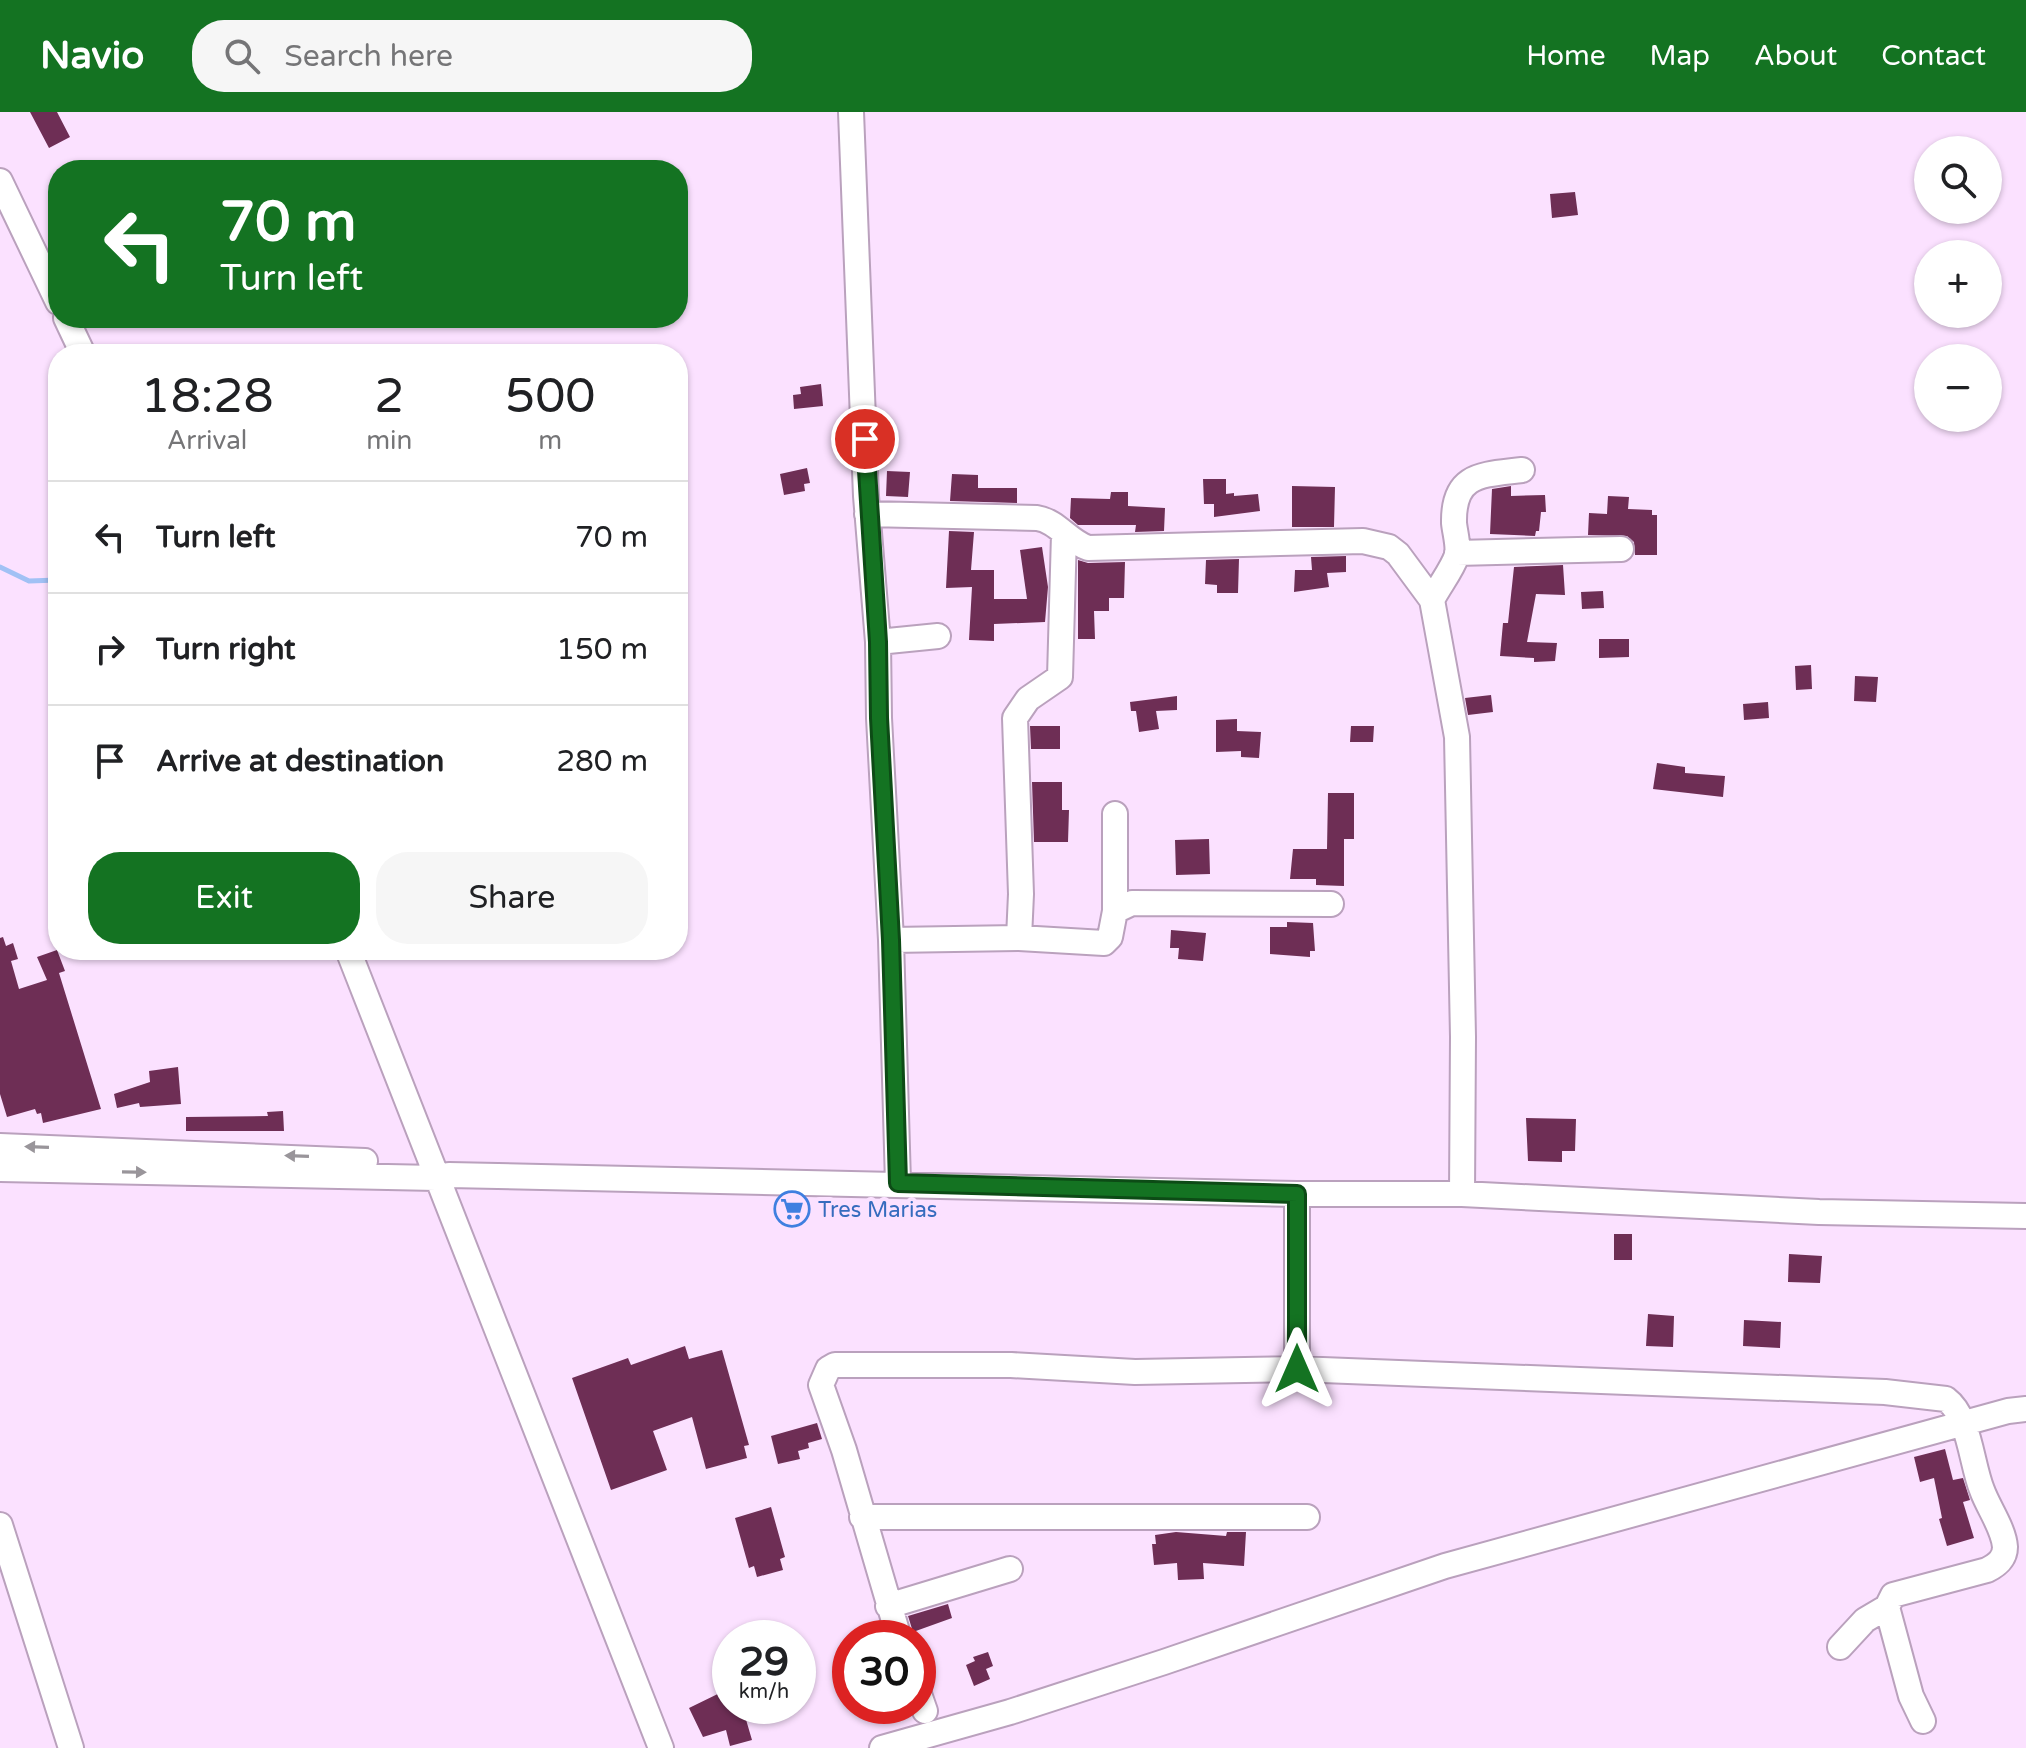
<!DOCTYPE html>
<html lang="en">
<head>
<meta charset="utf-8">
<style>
  :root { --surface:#fff; --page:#f6f6f6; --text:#202124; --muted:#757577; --line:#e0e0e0; --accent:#147322 }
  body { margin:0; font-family:"Varela Round",sans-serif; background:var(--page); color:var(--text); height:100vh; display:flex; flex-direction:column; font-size:30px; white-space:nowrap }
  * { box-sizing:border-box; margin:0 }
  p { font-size:26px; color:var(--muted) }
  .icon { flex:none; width:44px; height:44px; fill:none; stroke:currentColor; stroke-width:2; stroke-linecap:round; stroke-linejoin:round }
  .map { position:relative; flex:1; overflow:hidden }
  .sheet { position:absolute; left:48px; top:232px; width:640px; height:616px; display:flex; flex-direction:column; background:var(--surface); border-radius:32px; box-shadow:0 2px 6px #0004 }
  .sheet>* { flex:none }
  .guide { position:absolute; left:48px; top:48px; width:640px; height:168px; border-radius:32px; box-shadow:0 2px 6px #0004; background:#147322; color:#fff; overflow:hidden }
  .tools { position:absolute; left:1914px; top:24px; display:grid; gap:16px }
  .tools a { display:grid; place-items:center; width:88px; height:88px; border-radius:50%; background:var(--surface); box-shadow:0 2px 6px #0004; font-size:40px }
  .speed { position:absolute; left:712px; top:1508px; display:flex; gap:16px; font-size:40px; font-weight:700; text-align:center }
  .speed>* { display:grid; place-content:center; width:104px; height:104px; border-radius:50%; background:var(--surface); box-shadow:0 2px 6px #0004; line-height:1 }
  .speed small { font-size:20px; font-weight:400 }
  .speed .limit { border:12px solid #d22; background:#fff; color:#111 }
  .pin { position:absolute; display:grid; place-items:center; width:68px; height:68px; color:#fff; margin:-34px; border:4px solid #fff; border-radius:50%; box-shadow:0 2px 8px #0007 }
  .me { position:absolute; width:88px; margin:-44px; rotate:0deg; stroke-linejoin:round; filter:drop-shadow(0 0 6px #0008) }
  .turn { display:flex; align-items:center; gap:28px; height:168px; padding:0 40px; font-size:36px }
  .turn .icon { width:104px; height:104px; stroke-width:2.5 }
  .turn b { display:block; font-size:56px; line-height:68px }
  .eta { display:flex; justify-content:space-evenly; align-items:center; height:136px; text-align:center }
  .eta b { font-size:48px; font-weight:600; line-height:56px }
  .primary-button { display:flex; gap:16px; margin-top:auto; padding:16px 40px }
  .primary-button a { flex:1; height:92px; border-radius:32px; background:var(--accent); color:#fff; font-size:32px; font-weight:600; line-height:92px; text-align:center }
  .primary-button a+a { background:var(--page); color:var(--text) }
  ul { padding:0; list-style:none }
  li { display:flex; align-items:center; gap:24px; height:112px; padding:0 40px; border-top:2px solid var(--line) }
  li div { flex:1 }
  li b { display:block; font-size:30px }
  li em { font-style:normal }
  header { display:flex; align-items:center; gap:48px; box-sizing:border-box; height:112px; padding:0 40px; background:var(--accent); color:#fff }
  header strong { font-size:38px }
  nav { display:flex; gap:44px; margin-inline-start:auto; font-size:28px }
  .search { width:560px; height:72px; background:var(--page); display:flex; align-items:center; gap:20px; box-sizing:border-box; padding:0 28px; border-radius:32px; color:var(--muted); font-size:30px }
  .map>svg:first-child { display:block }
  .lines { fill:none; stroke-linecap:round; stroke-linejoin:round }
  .stream { stroke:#a1c1f5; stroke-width:5 }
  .building { fill:#6e2e55 }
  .minor-casing { stroke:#baa1bd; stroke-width:28 }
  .minor { stroke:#fff; stroke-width:24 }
  .oneway { fill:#99959a }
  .route-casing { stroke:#0d4b16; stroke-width:20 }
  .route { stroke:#147322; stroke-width:14 }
  .labels { text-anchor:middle; stroke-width:8; stroke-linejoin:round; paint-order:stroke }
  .shop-label { font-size:22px; fill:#366cbe; stroke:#fbe1ff; text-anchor:start }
</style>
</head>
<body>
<header>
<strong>Navio</strong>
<div class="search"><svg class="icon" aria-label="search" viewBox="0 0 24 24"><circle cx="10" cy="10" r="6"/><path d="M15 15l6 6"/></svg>Search here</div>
<nav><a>Home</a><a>Map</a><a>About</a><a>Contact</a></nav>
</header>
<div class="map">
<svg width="2026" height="1636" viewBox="0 0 2026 1636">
  <rect width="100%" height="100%" fill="#fbe1ff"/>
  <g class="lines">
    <path class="stream" d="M0,455L29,469L58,468"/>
  </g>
  <path class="building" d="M30,0H57L70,25L49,36Z
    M1575,80L1578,103L1552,106L1550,82Z
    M821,272L823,294L794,297L793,283L801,282L800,275Z
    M807,356L810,371L804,372L805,379L784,383L780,362Z
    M887,359L910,360L908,385L886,384Z
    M952,362L978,363V376H1017V391L950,389Z
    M1203,367H1226V382L1234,381V384L1258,382L1260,399L1214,405V392H1204Z
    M1292,374L1335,375L1334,415H1292Z
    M1511,374V384L1545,383L1546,400H1541L1539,419H1536L1535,424L1490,422L1492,377Z
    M1111,380H1128V394L1165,396L1164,419L1135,420L1136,413H1078L1070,406L1071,386L1110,387Z
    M1608,384L1629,385L1628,397L1652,398V403H1657V443H1635L1634,430L1627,424L1588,423L1589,401L1607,402Z
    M949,419L974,420L971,458H994V487H1027L1020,438L1042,435L1048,475L1045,510L994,512V529L969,528L972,475L946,476Z
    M1346,444V460L1327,461L1329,475L1294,480L1295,458H1312L1311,445Z
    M1239,447L1238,481H1217V473L1205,472L1206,448Z
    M1078,448L1088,451L1125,450L1124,486H1109V499H1094L1095,527H1078Z
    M1563,453L1565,483L1536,482L1527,530L1557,531L1555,549L1534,550V546L1500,544L1503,511H1508L1514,455Z
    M1603,479L1604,496L1582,497L1581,480Z
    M1599,527H1629V545L1599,546Z
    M1811,553L1812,577L1796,578L1795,554Z
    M1855,564L1878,565L1876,590L1854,589Z
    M1491,583L1493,600L1468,603L1465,586Z
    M1177,584V598L1156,599L1159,617L1139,620L1136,599H1131L1130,590Z
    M1768,590L1769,606L1744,608L1743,592Z
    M1237,607V619L1261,620L1259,646L1241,645V639L1216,640V608Z
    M1030,614H1060V637H1031Z
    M1351,614H1374L1373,630H1350Z
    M1657,651L1685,655V661L1725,664L1723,685L1653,677Z
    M1032,670H1062V698H1069L1068,730H1034Z
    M1328,681H1354V727H1344V774L1316,773V767H1290L1293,737H1327Z
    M1209,727L1210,762L1176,763L1175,728Z
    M1287,810L1313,811L1315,839H1310V845L1270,842V815H1287Z
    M1171,818L1206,821L1203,849L1178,847L1179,836H1170Z
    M3,825L6,834L13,831L18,847L11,849L19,877L47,868L37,845L57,838L65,859L59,861L101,997L43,1011L41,1001L37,1002L35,997L7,1005L0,982V826Z
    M178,955L181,992L140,995L139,991L117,996L114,982L150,970L149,959Z
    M283,999L284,1019H186V1005L268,1004L267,1000Z
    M1526,1006L1576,1007L1575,1039H1562V1050L1528,1049Z
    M1614,1122H1632V1148H1614Z
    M1789,1142L1822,1144L1820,1171L1788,1170Z
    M1648,1202L1674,1204L1673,1235L1646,1234Z
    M1744,1208L1781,1210L1780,1236L1743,1234Z
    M685,1234L689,1247L722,1238L749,1333L744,1334L747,1346L706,1357L692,1305L653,1319L667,1358L611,1378L572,1266L628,1246L631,1253Z
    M817,1311L822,1327L808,1331L809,1336L798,1339L800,1347L778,1352L771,1324Z
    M1945,1337L1953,1368L1963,1366L1970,1388L1963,1390L1974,1426L1947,1434L1939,1407L1942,1406L1934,1366L1920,1370L1914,1345Z
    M771,1395L785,1445L780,1447L783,1458L757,1465L754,1454L749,1456L735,1406Z
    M1176,1420L1226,1424L1227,1420H1246L1244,1454L1203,1451L1204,1467L1178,1468L1177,1451L1154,1453L1152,1432H1156L1155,1423Z
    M948,1492L952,1506L913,1520L908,1504Z
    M988,1540L993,1554L986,1557L990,1567L974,1574L966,1553L975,1549L973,1545Z
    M730,1576V1594H742L752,1628L730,1634L726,1618L703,1625L689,1596Z"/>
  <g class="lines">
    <defs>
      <path id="minor" d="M851,0L866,384L878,530L879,606L891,828L898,1071
        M0,69L58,190
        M66,206L83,242
        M867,402L1037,406C1057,409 1068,429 1088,436L1363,429L1389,435L1398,442L1432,488L1457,625L1463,925L1462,1082
        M1457,441L1621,437
        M1432,488C1439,474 1452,458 1457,443C1459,434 1455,421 1454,411C1453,361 1482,363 1522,358
        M878,530L938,524
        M1115,702V799
        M1019,826L1021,782L1015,606L1028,587L1060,565L1064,422
        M891,828L1019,826L1104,831L1110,825L1115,799L1132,791L1331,792
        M348,838L661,1636
        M0,1034L365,1049
        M0,1057L436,1066L449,1063L1297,1082H1462L1819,1100L2026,1104
        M1297,1257V1082
        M862,1405H1307
        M0,1413L71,1636
        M888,1494L1010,1457
        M1887,1495L1911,1584L1923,1609
        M899,1526L844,1338L821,1273L828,1257L835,1253H1011L1135,1260L1297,1257L1885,1280L1946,1287C1970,1305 1971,1351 1982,1378C1988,1395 2004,1417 2005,1435C2005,1447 1997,1453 1987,1458L1893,1483L1887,1495L1865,1508L1840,1535
        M918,1579L925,1599
        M882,1636L1010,1600L1164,1550L1445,1454L2008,1299L2026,1297"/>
    </defs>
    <use href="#minor" class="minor-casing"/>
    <use href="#minor" class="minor"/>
  </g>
  <defs><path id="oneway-solid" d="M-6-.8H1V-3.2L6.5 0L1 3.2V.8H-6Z" transform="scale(2)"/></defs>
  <g class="oneway">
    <use href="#oneway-solid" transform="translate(37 1035) rotate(-178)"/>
    <use href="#oneway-solid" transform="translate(297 1044) rotate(-178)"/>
    <use href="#oneway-solid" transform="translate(134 1060) rotate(1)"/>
  </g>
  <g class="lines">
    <defs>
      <path id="route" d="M865,327L878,530L879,606L891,828L898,1071L1297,1082V1257"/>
    </defs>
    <use href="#route" class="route-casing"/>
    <use href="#route" class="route"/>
  </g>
  <defs>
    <symbol id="supermarket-ring" viewBox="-11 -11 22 22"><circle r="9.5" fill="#fbe1ff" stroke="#3f7fe0" stroke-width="1.5"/><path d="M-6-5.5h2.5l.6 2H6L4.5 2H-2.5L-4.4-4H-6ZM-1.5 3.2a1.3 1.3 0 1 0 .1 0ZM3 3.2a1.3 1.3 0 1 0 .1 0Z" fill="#3f7fe0"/></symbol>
  </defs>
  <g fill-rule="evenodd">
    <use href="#supermarket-ring" x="772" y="1077" width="40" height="40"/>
  </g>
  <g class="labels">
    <g class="shop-label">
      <text x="818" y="1105">Tres Marias</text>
    </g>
  </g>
</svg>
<div class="tools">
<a><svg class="icon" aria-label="search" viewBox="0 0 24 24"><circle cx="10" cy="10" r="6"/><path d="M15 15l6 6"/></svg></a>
<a>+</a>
<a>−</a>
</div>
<div class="speed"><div>29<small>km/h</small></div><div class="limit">30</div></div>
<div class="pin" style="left:865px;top:327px;background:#d93025"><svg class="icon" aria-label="arrive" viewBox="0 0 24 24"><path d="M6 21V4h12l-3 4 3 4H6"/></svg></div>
<svg class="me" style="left:1297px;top:1257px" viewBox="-20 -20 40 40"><path d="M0-17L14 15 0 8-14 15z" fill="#147322" stroke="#fff" stroke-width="4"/></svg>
<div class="guide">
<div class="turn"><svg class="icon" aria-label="left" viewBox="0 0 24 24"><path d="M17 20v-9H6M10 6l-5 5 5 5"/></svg><div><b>70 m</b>Turn left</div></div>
</div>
<section class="sheet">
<div class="eta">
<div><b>18:28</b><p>Arrival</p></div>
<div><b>2</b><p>min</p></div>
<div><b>500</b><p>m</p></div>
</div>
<ul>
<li><svg class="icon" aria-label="left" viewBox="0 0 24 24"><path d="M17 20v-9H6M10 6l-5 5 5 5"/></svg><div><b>Turn left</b></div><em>70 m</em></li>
<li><svg class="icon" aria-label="right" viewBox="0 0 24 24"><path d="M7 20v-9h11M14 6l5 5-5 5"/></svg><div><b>Turn right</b></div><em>150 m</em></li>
<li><svg class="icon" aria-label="arrive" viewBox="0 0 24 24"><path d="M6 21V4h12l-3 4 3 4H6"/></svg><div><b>Arrive at destination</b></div><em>280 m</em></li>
</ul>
<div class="primary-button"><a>Exit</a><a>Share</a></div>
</section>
</div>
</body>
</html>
